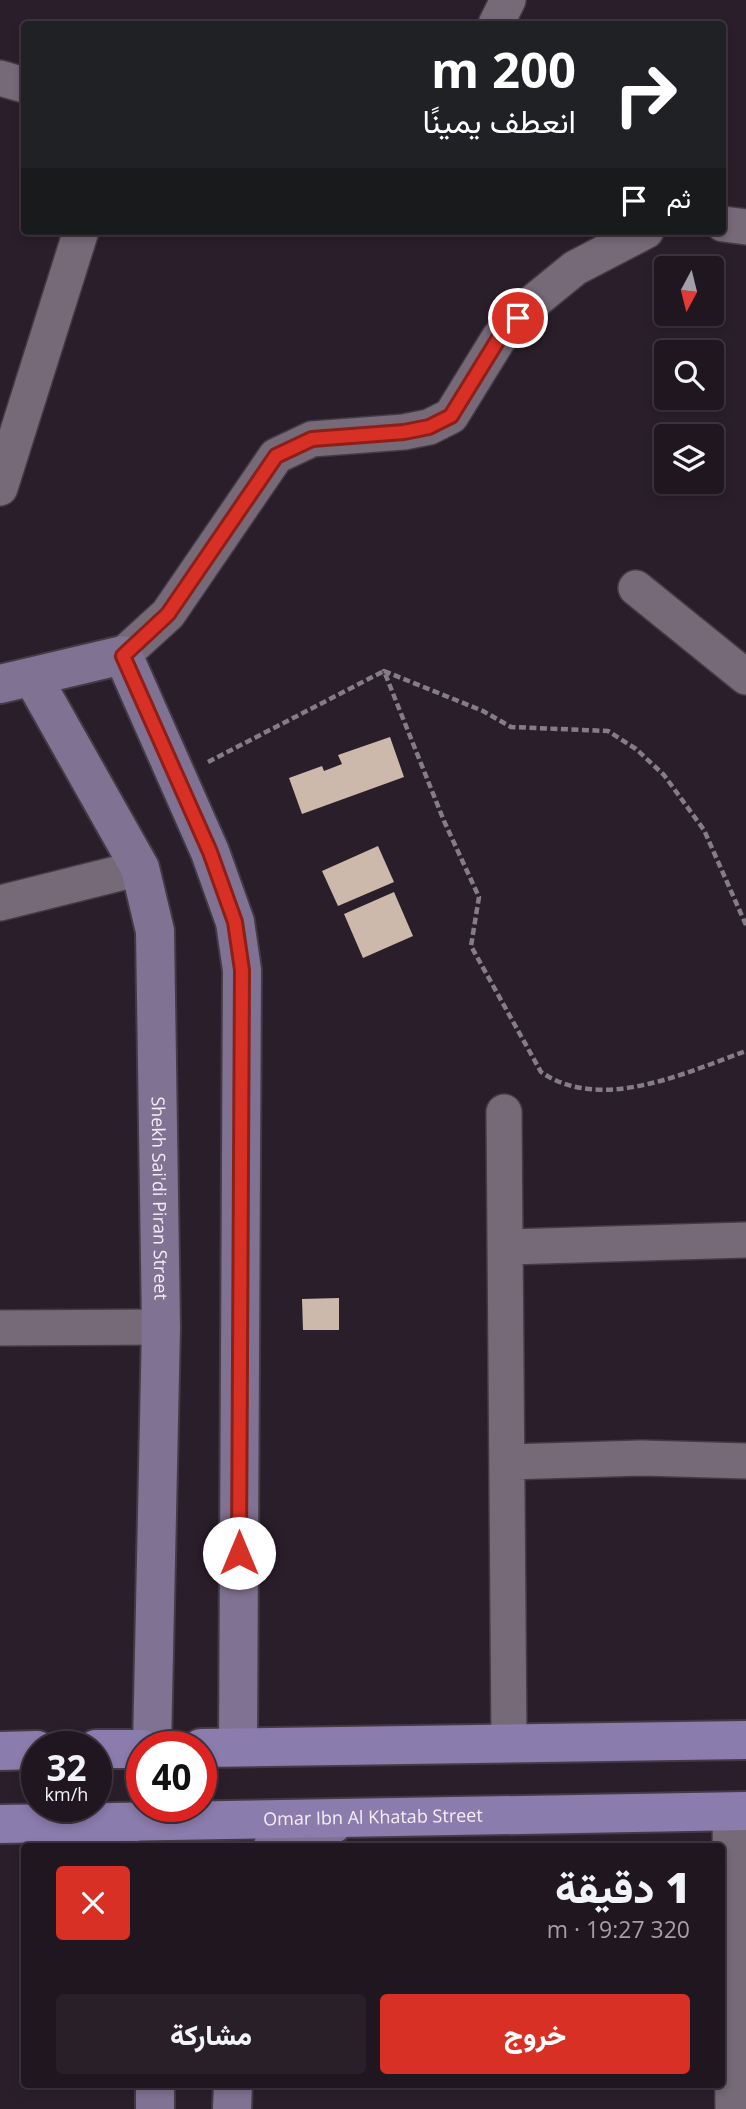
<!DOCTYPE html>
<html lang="ar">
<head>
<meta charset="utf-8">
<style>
  :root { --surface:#201620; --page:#281f29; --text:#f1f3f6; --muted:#a29fa5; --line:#3d353e; --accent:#d93025 }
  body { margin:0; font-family:"Open Sans",Vazirmatn,sans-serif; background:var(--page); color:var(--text); direction:rtl; height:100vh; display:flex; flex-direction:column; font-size:26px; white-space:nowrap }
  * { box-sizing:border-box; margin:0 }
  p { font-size:23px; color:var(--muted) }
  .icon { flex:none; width:38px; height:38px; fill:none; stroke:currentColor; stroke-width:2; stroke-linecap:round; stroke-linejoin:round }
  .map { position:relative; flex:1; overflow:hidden; direction:ltr }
  .panel { position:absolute; left:21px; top:1843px; width:704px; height:245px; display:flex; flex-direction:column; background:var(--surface); border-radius:7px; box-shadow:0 4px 10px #0003,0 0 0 2px var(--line); direction:rtl }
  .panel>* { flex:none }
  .banner { position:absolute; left:21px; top:21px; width:705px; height:214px; border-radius:7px; box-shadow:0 4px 10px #0003,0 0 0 2px var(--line); direction:rtl; background:#202124; color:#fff; overflow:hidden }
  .needle { width:46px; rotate:187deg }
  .tools { position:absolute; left:654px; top:256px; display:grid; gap:14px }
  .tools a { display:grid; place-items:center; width:70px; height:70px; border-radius:7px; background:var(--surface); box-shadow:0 4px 10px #0003,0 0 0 2px var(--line); font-size:35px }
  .speed { position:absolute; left:21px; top:1731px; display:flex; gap:14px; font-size:35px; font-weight:700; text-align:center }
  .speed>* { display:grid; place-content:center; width:91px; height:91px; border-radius:50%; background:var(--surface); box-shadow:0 4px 10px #0003,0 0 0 2px var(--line); line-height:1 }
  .speed small { font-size:18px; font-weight:400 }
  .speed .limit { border:10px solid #d22; background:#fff; color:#111 }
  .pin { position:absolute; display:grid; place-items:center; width:60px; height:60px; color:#fff; margin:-30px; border:4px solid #fff; border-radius:50%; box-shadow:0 2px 7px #0007 }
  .me { position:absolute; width:77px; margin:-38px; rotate:0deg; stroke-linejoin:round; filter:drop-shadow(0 0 5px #0008) }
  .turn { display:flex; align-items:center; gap:24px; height:147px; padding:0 35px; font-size:32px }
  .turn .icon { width:91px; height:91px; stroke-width:2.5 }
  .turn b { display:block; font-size:49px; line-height:60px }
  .then { display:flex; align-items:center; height:66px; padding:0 35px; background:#0003; gap:14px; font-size:26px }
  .round { display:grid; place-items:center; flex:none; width:74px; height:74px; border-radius:7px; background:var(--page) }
  .overview { display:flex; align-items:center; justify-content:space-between; height:119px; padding:0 35px }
  h1 { font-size:42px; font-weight:800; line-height:52px }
  .action { display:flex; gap:14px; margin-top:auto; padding:14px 35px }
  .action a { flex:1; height:80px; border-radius:7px; background:var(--accent); color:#fff; font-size:28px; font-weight:800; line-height:80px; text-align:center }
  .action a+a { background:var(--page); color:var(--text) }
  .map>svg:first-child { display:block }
  .building { fill:#ccb9ab }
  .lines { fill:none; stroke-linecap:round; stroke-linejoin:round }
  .street-casing { stroke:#443a46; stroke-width:38 }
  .secondary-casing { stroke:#443a46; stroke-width:42 }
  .primary-casing { stroke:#443a46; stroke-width:42 }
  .path { stroke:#867c87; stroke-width:4.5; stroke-dasharray:7 3.5; stroke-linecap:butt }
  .street { stroke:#766978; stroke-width:35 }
  .secondary { stroke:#807293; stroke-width:38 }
  .primary { stroke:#8a7cad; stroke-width:38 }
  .route-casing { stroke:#8d1f18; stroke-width:18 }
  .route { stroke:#d93025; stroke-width:12 }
  .labels { text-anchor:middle; stroke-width:7; stroke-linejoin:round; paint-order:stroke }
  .street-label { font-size:18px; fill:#f5edf6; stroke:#2a1e2b }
</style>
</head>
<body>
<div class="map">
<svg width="746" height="2109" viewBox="0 0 746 2109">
  <rect width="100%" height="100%" fill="#2a1e2b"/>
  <path class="building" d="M390,737L404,777L302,814L289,778L322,766L324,771L342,764L338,755Z
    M378,846L394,882L338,906L322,871Z
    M394,892L413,936L363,958L344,914Z
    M339,1298V1330H303L302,1299Z"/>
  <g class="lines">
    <defs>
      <path id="street" d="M496,24L508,0
        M0,78L24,85
        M723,224L746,227
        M0,488L81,231
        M636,588L746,677
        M123,655L168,614L276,456L312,439L404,432L429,427L451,416L499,338L537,299L575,268L646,231
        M0,903L140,868
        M504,1112L509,1743
        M505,1247L746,1240
        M0,1328L161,1327
        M507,1462L642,1458L746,1461
        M730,1811L733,2109"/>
      <g id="secondary">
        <path id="s1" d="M33,678L140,868L155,931L161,1327L152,1746"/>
        <path d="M0,684L123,655L210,852L235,922L242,970L238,1747"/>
        <path d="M62,1829L99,1835L121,1846"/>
        <path d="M273,1846L287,1837L333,1824"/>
        <path d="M155,2109V2084"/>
        <path d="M232,2109L233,2084"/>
      </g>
      <g id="primary">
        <path d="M201,1748L746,1740"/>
        <path d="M96,1749H142"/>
        <path d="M0,1751L37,1750"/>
        <path id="s2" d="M0,1824L746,1811"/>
      </g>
    </defs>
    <use href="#street" class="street-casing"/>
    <use href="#secondary" class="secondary-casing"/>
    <use href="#primary" class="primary-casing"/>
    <path class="path" d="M208,762L384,671
      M746,925L704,830L664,775L636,749L608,731L511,727L483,711L384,671L444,821L479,897L471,946L541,1072C601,1113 685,1073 746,1051"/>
    <use href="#street" class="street"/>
    <use href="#secondary" class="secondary"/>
    <use href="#primary" class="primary"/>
  </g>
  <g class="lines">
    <defs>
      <path id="route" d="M239,1553L242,970L235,922L210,852L123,656L168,614L276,456L312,439L404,432L429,427L451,416L499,338L518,318"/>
    </defs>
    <use href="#route" class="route-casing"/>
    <use href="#route" class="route"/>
  </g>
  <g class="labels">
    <g class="street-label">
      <text dy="6" stroke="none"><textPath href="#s1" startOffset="550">Shekh Sai'di Piran Street</textPath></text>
      <text dy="6" stroke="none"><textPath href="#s2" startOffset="373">Omar Ibn Al Khatab Street</textPath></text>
    </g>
  </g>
</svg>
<div class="tools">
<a><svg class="needle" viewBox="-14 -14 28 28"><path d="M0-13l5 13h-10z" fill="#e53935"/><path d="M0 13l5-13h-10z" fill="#a29fa5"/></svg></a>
<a><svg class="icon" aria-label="search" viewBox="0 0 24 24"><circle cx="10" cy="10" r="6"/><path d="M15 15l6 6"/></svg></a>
<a><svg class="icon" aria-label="layers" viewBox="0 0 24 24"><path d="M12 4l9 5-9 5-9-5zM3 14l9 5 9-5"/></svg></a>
</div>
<div class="speed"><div>32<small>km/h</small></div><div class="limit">40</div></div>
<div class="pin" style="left:518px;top:318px;background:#d93025"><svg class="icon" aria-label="arrive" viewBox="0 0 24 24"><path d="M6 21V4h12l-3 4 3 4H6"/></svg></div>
<svg class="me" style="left:239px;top:1553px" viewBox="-20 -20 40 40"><circle r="19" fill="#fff"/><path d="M0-13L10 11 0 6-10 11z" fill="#d93025"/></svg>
<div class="banner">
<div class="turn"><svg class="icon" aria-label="right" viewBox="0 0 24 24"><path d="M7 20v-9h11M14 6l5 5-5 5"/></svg><div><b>200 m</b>انعطف يمينًا</div></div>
<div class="then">ثم<svg class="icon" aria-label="arrive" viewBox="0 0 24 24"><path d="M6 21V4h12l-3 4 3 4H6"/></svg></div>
</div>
<section class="panel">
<div class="overview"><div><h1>1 دقيقة</h1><p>320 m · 19:27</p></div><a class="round" style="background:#d93025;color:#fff"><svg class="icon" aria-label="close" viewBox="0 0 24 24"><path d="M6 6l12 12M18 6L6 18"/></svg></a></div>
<div class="action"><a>خروج</a><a>مشاركة</a></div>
</section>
</div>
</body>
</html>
